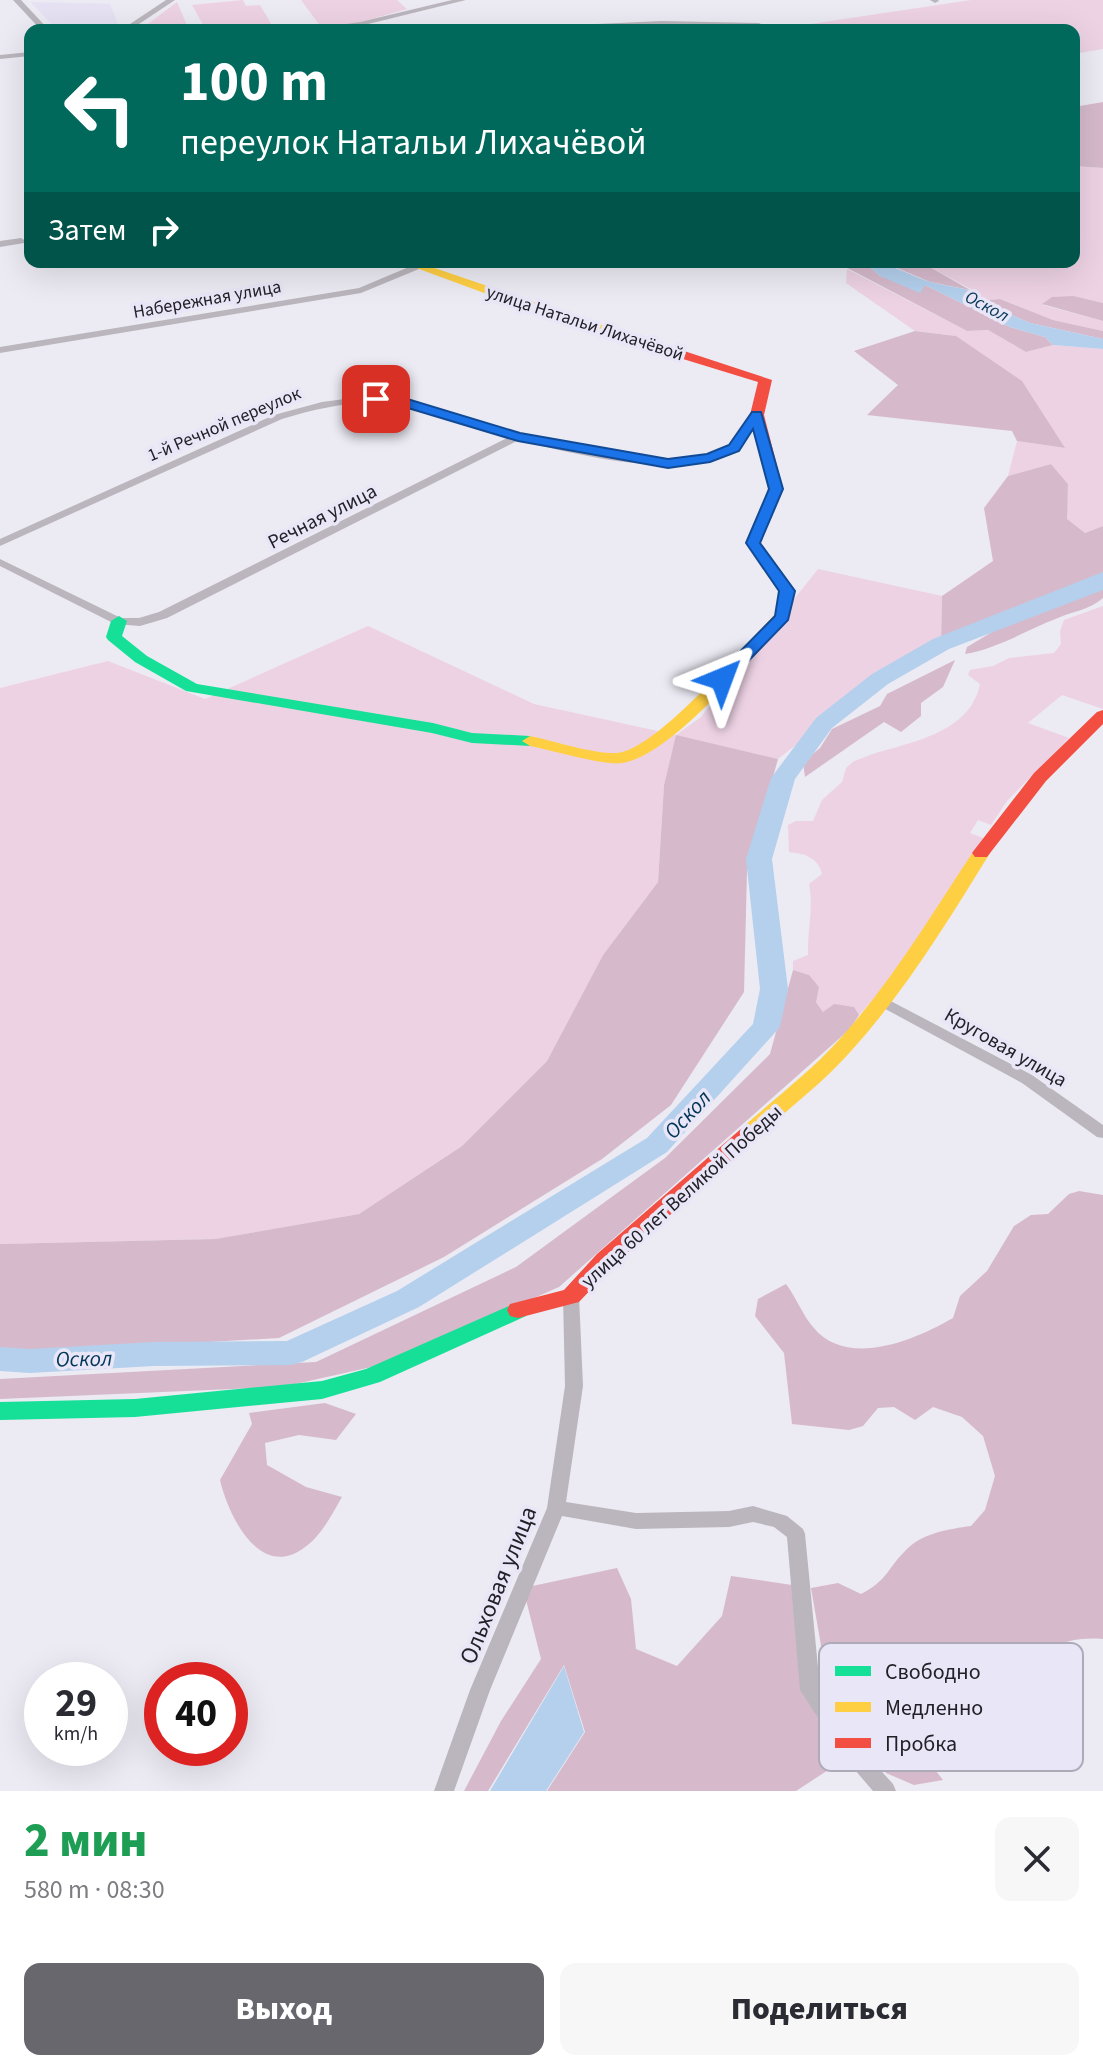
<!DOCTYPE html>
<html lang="ru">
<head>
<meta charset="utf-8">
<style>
  :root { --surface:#fff; --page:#f7f7f7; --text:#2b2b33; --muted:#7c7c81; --accent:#69676e }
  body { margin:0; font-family:"Source Sans 3",sans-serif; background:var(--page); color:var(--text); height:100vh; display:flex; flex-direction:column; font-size:30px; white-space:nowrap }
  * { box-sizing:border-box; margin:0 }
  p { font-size:26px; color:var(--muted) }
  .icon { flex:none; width:44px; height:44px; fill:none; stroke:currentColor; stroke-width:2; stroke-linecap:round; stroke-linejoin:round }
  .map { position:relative; height:1791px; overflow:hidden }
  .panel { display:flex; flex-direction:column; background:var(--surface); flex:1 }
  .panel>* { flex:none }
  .guide { position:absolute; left:24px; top:24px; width:1056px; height:244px; border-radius:16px; box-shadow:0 8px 32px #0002; background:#00695c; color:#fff; overflow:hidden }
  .speed { position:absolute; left:24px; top:1662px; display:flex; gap:16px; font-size:40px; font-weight:700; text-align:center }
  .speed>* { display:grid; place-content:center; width:104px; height:104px; border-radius:50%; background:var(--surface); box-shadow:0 8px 32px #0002; line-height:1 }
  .speed small { font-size:20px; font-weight:400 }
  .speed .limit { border:12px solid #d22; background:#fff; color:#111 }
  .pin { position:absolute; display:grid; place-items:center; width:68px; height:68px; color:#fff; margin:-34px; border-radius:16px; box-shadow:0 4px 12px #0006 }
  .me { position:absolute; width:88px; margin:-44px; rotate:44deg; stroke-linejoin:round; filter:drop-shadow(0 0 6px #0008) }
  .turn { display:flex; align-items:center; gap:28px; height:168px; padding:0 24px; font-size:36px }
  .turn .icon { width:104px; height:104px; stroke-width:2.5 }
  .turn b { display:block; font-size:56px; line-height:68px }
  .then { display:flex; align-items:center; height:76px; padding:0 24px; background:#0003; gap:16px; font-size:30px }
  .round { display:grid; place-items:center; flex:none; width:84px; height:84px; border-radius:16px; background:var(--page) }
  .summary { display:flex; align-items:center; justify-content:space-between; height:136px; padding:0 24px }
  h1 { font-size:48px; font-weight:800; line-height:60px; color:#1e9e55 }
  .action { display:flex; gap:16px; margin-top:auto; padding:16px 24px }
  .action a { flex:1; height:92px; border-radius:16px; background:var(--accent); color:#fff; font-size:32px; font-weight:800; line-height:92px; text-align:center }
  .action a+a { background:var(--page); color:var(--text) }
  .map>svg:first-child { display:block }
  .built { fill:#e6e2f4 }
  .green { fill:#edd2e4 }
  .forest { fill:#d6bacc }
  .water { fill:#b4d0ed }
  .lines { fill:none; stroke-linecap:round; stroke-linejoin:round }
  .river { fill:#b4d0ed; fill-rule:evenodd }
  .street { fill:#bbb6bd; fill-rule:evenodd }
  .fast { fill:#16e098; fill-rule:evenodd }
  .slow { fill:#ffcf43; fill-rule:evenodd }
  .jam { fill:#f24e42; fill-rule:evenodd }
  .route { fill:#1a73e8; stroke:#114b97; stroke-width:2 }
  .labels { text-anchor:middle; stroke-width:7; stroke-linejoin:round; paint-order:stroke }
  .far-street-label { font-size:18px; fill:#232127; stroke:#e9e6f7 }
  .far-water-label { font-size:18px; font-style:italic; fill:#043658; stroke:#e9e6f7 }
  .street-label { font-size:20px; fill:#232127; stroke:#e9e6f7 }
  .water-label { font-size:22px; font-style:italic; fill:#043658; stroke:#e9e6f7 }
  .near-street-label { font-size:24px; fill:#232127; stroke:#e9e6f7 }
  .key { fill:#e9e6f7; stroke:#aeabb9; stroke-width:2 }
  .key-label { font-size:22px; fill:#232127 }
</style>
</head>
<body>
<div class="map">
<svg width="1103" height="1791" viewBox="0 0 1103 1791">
  <rect width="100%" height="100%" fill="#eceaf3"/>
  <path class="built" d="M31,2L110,4L119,27L112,30H57Z"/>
  <path class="green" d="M243,0L246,6L260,5L273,27L206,30L192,5Z
    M301,0H397L407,9L357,23L321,27Z
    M971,0H1103V49L1074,54V30H806L804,25Z
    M177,2L189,30H140Z
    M1074,166L1103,168V303L1074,296L1043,305L1103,321V331L1053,320L1000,299L979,301L978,293L921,262H1074Z
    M847,269L967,331L988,330L1026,352L1053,345L1103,349V526L1085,533L1066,519L1068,484L1051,464L1008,476L1017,441L1064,448L956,336L915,331L846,283Z
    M818,569L942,596L941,644L880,679L778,759L676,736L664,785L658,882L603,955L547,1061L462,1146L359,1214L215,1239L0,1244V688L108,661L205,699L368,626L534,704L676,735L701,717Z
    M1103,606V709L1062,695L1028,723L1069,738L1007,801L991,825L978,820L970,833L983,838L899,970L859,1015L823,1012L816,1002L809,975L793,970V961L808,955C807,931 814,908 809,884L822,874C818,857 805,854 789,852L788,825L796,821H813L822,800L842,782L846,768L854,761C864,758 873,753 883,751C921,740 971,729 980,684L968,675L970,670L993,666L1009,658L1054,653L1061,644L1060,631L1064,620Z"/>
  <path class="forest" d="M1103,102V168L1074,166V107Z
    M836,262H864L880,276L925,285L1010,327L1045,337L1053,345L1026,352L988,330L967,331Z
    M883,262H921L970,290L930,282Z
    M1074,296L1103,303V321L1042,304L1052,297Z
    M1000,299L1053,320L1103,331V339L1030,323L979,301Z
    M915,331L956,336L1022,381L1065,448L1017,441L1012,431L867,415L898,385L854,351Z
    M1051,464L1068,484L1067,519L1085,533L1103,526V579L1095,585L941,644L942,596L993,561L984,508L1008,476Z
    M1103,583V598C1089,610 1074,611 1058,618C1026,630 999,648 965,654L967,647L1002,626Z
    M955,660L943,687L921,703V716L901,732L884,722L805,777L803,762L820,748L832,729L880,706L887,694Z
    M676,735L778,759L747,871L744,992L671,1105L602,1159L444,1257L279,1338L20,1353L0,1350V1244L215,1239L359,1214L462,1146L547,1061L603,955L658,882L664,785Z
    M793,970L809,975L819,987L816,1002L823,1012L834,1004L854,1007L859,1015L850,1029L559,1287L385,1364L282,1387L0,1399V1379L316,1362L516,1267L665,1158L770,1054Z
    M1079,1191L1103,1195V1639C1059,1636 1046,1650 1017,1681C959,1685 945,1704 925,1757L943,1780L914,1785L886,1773L838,1708L823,1657L811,1588L838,1583L861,1594C888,1580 886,1570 906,1550C922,1533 949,1529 971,1526L985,1510L995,1476L983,1436L962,1417L933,1407L915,1420L894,1407L878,1408L863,1426L849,1430L792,1424L784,1353L755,1316L758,1299L786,1284C796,1297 802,1314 813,1327C847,1369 915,1340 953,1318L960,1296L987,1271L1014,1226L1031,1215L1048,1214L1069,1194Z
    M325,1403L356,1414L336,1440L299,1435L265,1443L267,1465L306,1487L342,1497C332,1514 322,1535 305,1547C260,1582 228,1515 220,1480L252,1424L249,1413Z
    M617,1568L631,1599L636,1649L677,1666L722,1616L731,1576L792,1585L802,1691L845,1759L796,1791H547L585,1732L564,1665L488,1791H464L501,1721L541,1659L523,1588Z"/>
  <path class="water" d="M864,262C888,262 905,273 927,281C944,286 962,287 978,293L979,301L1030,323L1103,339V349L1053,345L1045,337L1010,327L925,285L920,293L880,276Z
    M564,1666L584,1732L546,1791H490Z"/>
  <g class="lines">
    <path class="river" d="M1103,572V590L949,649L888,684L832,728L795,779L772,859L788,989L780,1027L667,1152L419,1307L302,1362L291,1365L154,1366L30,1373L0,1371V1347L30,1349L154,1342L287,1341L397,1291L647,1138L753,1024L760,989L746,859L771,778L816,718L872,674L933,639Z"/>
    <path class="street" d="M13,0H21L49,30H41Z
      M166,0H175L130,30H121Z
      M452,0H466L360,26L305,30L360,22Z
      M930,0H938L939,1L935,3Z
      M661,21L759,23L763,25L759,27L661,25L507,30L511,28Z
      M30,52V56L0,59V55Z
      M21,238L26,241L24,243L0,247V241Z
      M416,264L421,267L419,269L361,293L0,353V347L359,288Z
      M368,396C416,397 459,415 504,429C556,446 613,458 667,458C687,457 710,457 727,447C739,440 746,424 753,413L757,412L762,415C755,426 748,441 737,450C692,483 570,454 519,440L167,618L140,626L115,624L0,566V559L121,618H139L159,612L509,437C472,426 435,409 397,404C358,399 319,408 282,419L0,546V539L274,415L322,402Z
      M883,997L1032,1075L1103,1125V1138L1097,1137L1022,1083L878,1005L876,1002Z
      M571,1290L577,1292L579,1296L583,1386L566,1502L636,1513L729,1511L753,1506L787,1516L803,1529L805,1534L820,1688L856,1743L893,1784L896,1791H873L842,1755L800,1690L787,1537L774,1527L753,1522L729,1527L636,1529L562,1516L490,1690L454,1791H434L470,1690L547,1508L565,1386L563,1296L565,1292Z"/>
    <path class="fast" d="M119,616L127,621L122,636L147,656L197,684L433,723L472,733L530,736L538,741L530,746L472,743L432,733L186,691L135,662L108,640L106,637L111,621Z
      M518,1302L526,1304L529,1310L526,1316L380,1382L322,1399L135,1417L0,1420V1402L135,1399L322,1381L366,1369Z"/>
    <path class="slow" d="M400,262H417L681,352L670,355L568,324Z
      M783,609L791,614L788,617C752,656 673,755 622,763C604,766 551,750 530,746L522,741L530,736C554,741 593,754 616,753C654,753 749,641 778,611Z
      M981,848L990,853C948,921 906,990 852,1050C823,1083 788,1109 756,1138H742L739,1133L742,1128C774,1099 809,1073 838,1041C892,982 931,915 975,849Z"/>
    <path class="jam" d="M675,348L772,380L764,415L783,489L760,543L795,591L788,617H778L775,614L779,591L746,543L769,489L750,415L758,382L670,355L669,352Z
      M1103,710V724L1046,781L987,857H975L972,853L975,849L1034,773L1097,712Z
      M749,1126L756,1128L759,1133L756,1138L613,1266L579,1302L518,1318L510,1316L507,1310L510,1304L564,1290L597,1254L742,1128Z"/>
  </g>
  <path class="route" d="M376,395L404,398L520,433L668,459L707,454L729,445L752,412H761L783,489L760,543L795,591L788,620L728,682H717V675L775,616L779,591L746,543L769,489L753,429L739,451L710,462L668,468L518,441L398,405L371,402V396Z"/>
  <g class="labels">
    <g class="far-street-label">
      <text transform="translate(207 299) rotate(-10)" y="6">Набережная улица</text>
      <text transform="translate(585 323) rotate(18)" y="6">улица Натальи Лихачёвой</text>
      <text transform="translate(224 424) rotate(-23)" y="6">1-й Речной переулок</text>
    </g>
    <g class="far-water-label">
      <text transform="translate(987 306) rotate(28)" y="6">Оскол</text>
    </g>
    <g class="street-label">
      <text transform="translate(322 516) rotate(-27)" y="7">Речная улица</text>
      <text transform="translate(1006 1047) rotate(30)" y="7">Круговая улица</text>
      <text transform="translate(681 1196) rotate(-42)" y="7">улица 60 лет Великой Победы</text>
    </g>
    <g class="water-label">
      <text transform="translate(687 1114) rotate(-47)" y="8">Оскол</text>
      <text transform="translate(84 1358) rotate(-1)" y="8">Оскол</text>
    </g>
    <g class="near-street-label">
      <text transform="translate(498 1585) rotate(-68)" y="8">Ольховая улица</text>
    </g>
  </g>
  <rect x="819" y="1643" width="264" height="128" rx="12" class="key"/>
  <rect x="835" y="1666" width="36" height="10" fill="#16e098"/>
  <rect x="835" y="1702" width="36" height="10" fill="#ffcf43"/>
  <rect x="835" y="1738" width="36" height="10" fill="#f24e42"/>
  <g class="key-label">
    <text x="885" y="1679">Свободно</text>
    <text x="885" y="1715">Медленно</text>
    <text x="885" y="1751">Пробка</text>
  </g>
</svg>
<div class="speed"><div>29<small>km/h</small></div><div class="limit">40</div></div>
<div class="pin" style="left:376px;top:399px;background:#d93025"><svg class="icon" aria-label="arrive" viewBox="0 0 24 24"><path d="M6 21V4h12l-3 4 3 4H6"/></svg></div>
<svg class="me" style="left:722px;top:679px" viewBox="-20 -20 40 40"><path d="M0-17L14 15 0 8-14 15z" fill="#1a73e8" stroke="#fff" stroke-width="4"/></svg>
<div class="guide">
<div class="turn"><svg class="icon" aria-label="left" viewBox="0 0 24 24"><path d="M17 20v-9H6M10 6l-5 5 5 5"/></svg><div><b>100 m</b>переулок Натальи Лихачёвой</div></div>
<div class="then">Затем<svg class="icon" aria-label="right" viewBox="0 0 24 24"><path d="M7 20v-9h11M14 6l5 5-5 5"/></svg></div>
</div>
</div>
<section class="panel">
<div class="summary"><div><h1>2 мин</h1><p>580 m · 08:30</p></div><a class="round"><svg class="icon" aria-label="close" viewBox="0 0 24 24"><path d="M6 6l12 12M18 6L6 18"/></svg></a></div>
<div class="action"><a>Выход</a><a>Поделиться</a></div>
</section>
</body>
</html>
